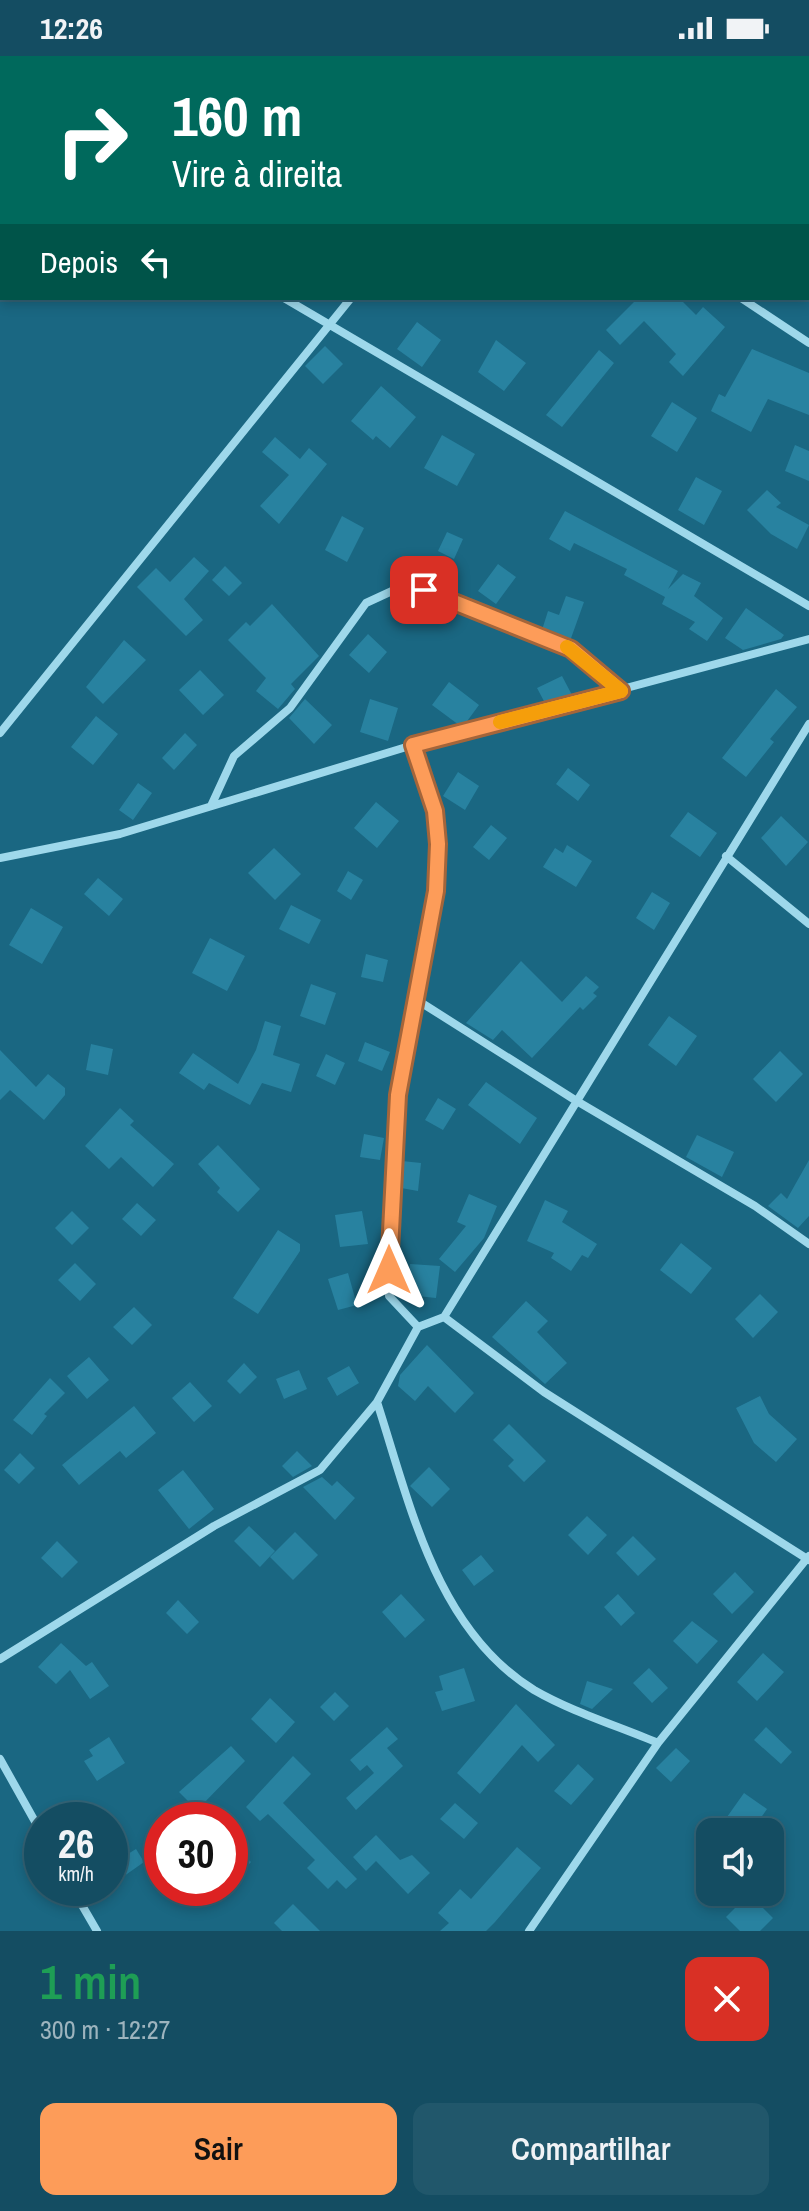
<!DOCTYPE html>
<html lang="pt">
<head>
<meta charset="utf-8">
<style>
  :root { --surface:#144d62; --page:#21576b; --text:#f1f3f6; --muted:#9db4be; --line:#336477; --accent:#fd9c59 }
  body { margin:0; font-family:"Archivo Narrow",sans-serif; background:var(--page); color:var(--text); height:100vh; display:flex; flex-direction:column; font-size:30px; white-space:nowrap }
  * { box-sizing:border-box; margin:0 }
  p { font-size:26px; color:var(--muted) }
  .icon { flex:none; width:44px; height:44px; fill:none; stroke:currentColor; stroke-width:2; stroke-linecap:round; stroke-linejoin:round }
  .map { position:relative; height:1875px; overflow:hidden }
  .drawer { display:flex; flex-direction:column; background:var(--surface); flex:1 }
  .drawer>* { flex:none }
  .guide { position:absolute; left:0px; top:0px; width:810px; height:244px; box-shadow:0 4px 12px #0003,0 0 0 2px var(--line); background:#00695c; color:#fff; overflow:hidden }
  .buttons { position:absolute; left:696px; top:1762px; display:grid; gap:16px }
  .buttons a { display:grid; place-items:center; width:88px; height:88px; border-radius:16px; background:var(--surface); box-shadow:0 4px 12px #0003,0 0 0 2px var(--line); font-size:40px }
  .speed { position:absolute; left:24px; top:1746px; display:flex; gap:16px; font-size:40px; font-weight:700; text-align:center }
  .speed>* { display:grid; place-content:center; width:104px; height:104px; border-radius:50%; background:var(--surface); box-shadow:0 4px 12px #0003,0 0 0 2px var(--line); line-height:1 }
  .speed small { font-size:20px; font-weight:400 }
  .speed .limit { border:12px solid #d22; background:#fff; color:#111 }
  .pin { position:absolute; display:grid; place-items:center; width:68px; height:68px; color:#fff; margin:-34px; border-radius:16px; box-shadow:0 4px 12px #0006 }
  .me { position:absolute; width:88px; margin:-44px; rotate:0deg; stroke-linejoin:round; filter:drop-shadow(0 0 6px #0008) }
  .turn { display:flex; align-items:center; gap:28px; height:168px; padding:0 40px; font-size:36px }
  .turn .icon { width:104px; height:104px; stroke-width:2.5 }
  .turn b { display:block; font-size:56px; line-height:68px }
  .then { display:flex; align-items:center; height:76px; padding:0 40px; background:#0003; gap:16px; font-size:30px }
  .round { display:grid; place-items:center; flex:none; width:84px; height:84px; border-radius:16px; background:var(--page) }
  .headline { display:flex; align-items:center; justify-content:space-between; height:136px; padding:0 40px }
  h1 { font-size:48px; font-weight:600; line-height:60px; color:#1e9e55 }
  .button { display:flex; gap:16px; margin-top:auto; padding:16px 40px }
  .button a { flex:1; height:92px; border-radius:16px; background:var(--accent); color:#111; font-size:32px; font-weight:600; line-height:92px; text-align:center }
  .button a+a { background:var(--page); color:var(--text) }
  .status { display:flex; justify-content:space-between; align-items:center; height:56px; padding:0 40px; background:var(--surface); direction:ltr }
  .status svg { height:22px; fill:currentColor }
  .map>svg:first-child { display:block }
  .building { fill:#2882a0 }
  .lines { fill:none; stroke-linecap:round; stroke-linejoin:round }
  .street { stroke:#9ed8eb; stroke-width:8 }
  .route-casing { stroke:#a4653a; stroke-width:20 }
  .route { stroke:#fd9c59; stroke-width:14 }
  .slow { stroke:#f59e0b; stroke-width:14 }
</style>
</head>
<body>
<div class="status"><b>12:26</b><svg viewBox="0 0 49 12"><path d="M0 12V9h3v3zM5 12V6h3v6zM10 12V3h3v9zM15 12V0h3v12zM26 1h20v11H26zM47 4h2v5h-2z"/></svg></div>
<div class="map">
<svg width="809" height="1875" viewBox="0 0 809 1875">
  <rect width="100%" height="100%" fill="#1a6782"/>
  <path class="building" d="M638,242H679L696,259L703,251L725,271L683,320L669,306L676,298L644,265L620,289L606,274Z
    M417,266L441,284L422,311L397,293Z
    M496,284L526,307L504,335L478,316Z
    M325,290L343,308L323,328L305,310Z
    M752,293L809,317V359L768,343L751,376L711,355L719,338L725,341Z
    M599,294L614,307L562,371L546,359Z
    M381,330L416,361L390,392L376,380L373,384L351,365Z
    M672,346L697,362L677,396L651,380Z
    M442,379L475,398L457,430L424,412Z
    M275,381L300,403L309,392L327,408L279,468L260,450L289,419L262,396Z
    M795,389L809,395V425L785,415Z
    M696,421L722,435L704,469L678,454Z
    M767,434L781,447L776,451L809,469L797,493L771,478L747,454Z
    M565,455L678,515L668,533L683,518L701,527L694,540L723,562L707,585L689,573L695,566L662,548L665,541L624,519L627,513L574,487L570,495L549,483Z
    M342,460L364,472L347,506L325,494Z
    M447,476L463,483L454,503L438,495Z
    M194,501L209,515L184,543L203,564L186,580L137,531L156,512L170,526Z
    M498,508L516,521L496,548L478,535Z
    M225,510L242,527L229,540L212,524Z
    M566,540L584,546L570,585L542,574L548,555L559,559Z
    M272,548L319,600L291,628L295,633L278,653L256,635L266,622L228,584L246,566L250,570Z
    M746,552L784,579L781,583L743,594L725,582Z
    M368,578L387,596L369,617L349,599Z
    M124,584L146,604L103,648L86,631Z
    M200,614L224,639L203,659L179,634Z
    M562,620L572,639L545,647L537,632Z
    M449,626L479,649L465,668L459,669L432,649Z
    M776,633L797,651L770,683L774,686L746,721L722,702Z
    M305,643L332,669L314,688L289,662Z
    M370,643L398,652L388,685L360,676Z
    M96,660L118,678L93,709L71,691Z
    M185,677L197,689L174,714L162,702Z
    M568,712L590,729L578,745L556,728Z
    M458,716L479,730L465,754L443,740Z
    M138,727L152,737L133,764L119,754Z
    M376,746L399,765L377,792L354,772Z
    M688,756L717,777L700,801L670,780Z
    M781,760L808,786L786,810L761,782Z
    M491,769L507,782L489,804L473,791Z
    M567,789L592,805L576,831L543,811L555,792L563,797Z
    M274,792L301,818L275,844L248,817Z
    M348,815L363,824L351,844L337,835Z
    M98,822L123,843L109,860L84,838Z
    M652,836L670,847L654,874L636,862Z
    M291,849L321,864L309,888L279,873Z
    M31,852L63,871L42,908L9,889Z
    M210,882L245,900L227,935L192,917Z
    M366,898L388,904L383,926L361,921Z
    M521,905L562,946L586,920L599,931L593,937L597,940L583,954L580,951L532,1002L502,974L493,984L466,967Z
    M311,928L336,937L325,969L300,960Z
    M669,960L697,980L676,1010L648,989Z
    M265,965L281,970L273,999L300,1008L291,1036L262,1027L250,1049L209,1027L204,1034L179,1017L193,997L238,1028L256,994Z
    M365,986L390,996L382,1015L358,1005Z
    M91,988L113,993L108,1019L86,1014Z
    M0,994L36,1031L48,1018L65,1032V1039L44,1064L10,1034L0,1044Z
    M780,995L803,1018L776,1046L753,1023Z
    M326,998L345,1007L335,1029L316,1020Z
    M486,1026L537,1062L520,1088L468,1049Z
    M438,1042L456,1053L443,1074L425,1064Z
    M120,1052L134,1065L130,1069L174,1108L153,1131L121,1101L109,1113L85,1090Z
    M364,1078L384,1082L380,1104L360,1101Z
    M697,1079L734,1096L722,1121L686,1101Z
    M218,1089L260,1133L238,1156L217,1136L220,1132L198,1108Z
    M809,1104V1160L798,1172L768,1150L781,1137L787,1143Z
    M402,1105L421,1107L418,1135L401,1132Z
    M469,1138L497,1150L484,1182L455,1216L439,1203L466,1170L457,1166Z
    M545,1144L568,1155L562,1166L597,1188L588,1202L582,1199L571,1215L551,1202L554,1197L527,1185Z
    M137,1147L156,1164L141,1180L122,1163Z
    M72,1155L89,1172L72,1189L55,1172Z
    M362,1155L368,1188L340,1191L335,1159Z
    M278,1174L300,1188V1195L258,1258L233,1242Z
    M681,1187L712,1212L691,1238L660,1214Z
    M75,1207L96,1228L80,1245L58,1224Z
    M410,1208L440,1210L436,1242L407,1239Z
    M348,1217L357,1249L338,1254L328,1223Z
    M760,1238L778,1256L753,1282L735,1263Z
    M526,1245L548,1265L537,1276L567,1307L545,1328L492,1281Z
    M134,1251L152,1269L132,1289L113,1271Z
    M427,1289L474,1337L455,1357L428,1330L415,1345L398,1330L400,1319Z
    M89,1301L109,1324L87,1343L67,1320Z
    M244,1307L257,1321L240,1338L227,1325Z
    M349,1310L359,1327L337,1340L327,1322Z
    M299,1314L307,1333L284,1343L276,1323Z
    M50,1322L65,1337L44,1358L47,1360L32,1379L13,1364Z
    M190,1326L212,1350L194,1366L172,1342Z
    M760,1340L769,1358L797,1383L776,1406L754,1387L736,1352Z
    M134,1350L156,1377L126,1402L120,1395L79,1429L62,1409Z
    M509,1368L546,1405L524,1426L508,1410L514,1404L493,1384Z
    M297,1395L312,1410L293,1421L282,1410Z
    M20,1397L35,1412L19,1428L4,1414Z
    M429,1411L450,1433L432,1451L410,1430Z
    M183,1414L214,1453L189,1473L158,1434Z
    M322,1421L332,1430L337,1425L355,1442L335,1464L303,1431Z
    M587,1460L607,1479L588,1499L568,1479Z
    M249,1470L275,1495L260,1511L234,1485Z
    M295,1476L318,1499L293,1524L270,1501Z
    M633,1480L656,1503L638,1520L616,1497Z
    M57,1485L78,1506L62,1522L41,1502Z
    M481,1499L494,1515L474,1530L462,1514Z
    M735,1516L754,1536L732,1558L713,1538Z
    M401,1538L425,1564L405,1582L382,1556Z
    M618,1538L635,1557L621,1570L604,1551Z
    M178,1544L199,1566L187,1578L166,1557Z
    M692,1565L718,1585L697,1608L673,1585Z
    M61,1587L86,1610L92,1606L109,1630L90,1643L70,1614L56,1628L38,1611Z
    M763,1597L784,1616L757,1645L737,1626Z
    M464,1612L475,1645L442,1655L435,1636L443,1634L439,1620Z
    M649,1612L668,1632L652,1647L633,1627Z
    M587,1625L613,1633L592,1653L580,1648Z
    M335,1636L349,1650L334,1665L320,1651Z
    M270,1642L295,1666L276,1687L251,1663Z
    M516,1648L555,1689L538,1706L522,1689L480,1738L457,1717Z
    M387,1671L398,1683L387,1692L403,1710L356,1754L346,1742L374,1717L367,1709L360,1715L350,1704Z
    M766,1671L792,1696L781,1708L754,1684Z
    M109,1681L125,1707L97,1725L84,1705L93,1700L89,1694Z
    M231,1690L245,1705L197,1754L179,1736Z
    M676,1692L690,1705L671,1726L656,1712Z
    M293,1700L311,1718L283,1747L357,1823L346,1833L337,1824L328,1833L307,1812L315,1804L268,1758L260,1765L246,1751Z
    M578,1708L594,1723L571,1749L554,1735Z
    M744,1737L767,1753L751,1776L727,1761Z
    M455,1747L478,1767L464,1783L440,1763Z
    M376,1779L400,1804L412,1799L430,1817L408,1838L376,1805L366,1815L353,1801Z
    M230,1786L251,1806L230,1829Z
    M517,1791L541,1812L495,1866L486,1875H440L449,1867L438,1857L460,1833L471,1843Z
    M136,1793L144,1806L110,1830V1809Z
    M749,1838L773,1862L760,1875H740L726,1861Z
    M293,1848L320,1875H282L274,1867Z"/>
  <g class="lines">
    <path class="street" d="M495,2L496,0
      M0,62L2,64
      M284,242L809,550
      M741,242L809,287
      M809,668L444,1261L544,1336L809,1504
      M0,677L351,242
      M413,689L435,755L438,788L436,835L398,1039L389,1240L418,1271L377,1346C410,1448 436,1574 534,1634C572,1656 618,1670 658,1687
      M211,750L234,700L290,652L366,547L392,535L424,534L571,593L621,635
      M726,800L809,868
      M0,802L120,778L413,689L809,583
      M417,944L575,1044L755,1150L809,1188
      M418,1271L444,1261
      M0,1603L214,1470L320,1414L377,1346
      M0,1703L42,1778
      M72,1832L97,1875
      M529,1875L658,1687L809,1500"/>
  </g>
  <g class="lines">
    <defs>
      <path id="route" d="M389,1214L398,1039L436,835L438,788L435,755L413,689L621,635L571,593L424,534"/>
    </defs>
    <use href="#route" class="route-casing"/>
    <use href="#route" class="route"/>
    <path class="slow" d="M500,666L621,635L567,591"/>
  </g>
</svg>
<div class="buttons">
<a><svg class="icon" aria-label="sound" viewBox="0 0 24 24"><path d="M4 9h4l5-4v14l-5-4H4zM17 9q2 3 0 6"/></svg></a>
</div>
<div class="speed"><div>26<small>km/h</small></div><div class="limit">30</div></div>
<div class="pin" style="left:424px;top:534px;background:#d93025"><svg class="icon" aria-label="arrive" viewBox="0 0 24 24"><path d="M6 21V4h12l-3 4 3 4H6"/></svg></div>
<svg class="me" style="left:389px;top:1214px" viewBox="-20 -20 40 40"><path d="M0-17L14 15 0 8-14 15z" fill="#fd9c59" stroke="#fff" stroke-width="4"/></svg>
<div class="guide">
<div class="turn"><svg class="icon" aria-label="right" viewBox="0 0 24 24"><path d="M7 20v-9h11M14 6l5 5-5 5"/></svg><div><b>160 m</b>Vire à direita</div></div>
<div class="then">Depois<svg class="icon" aria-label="left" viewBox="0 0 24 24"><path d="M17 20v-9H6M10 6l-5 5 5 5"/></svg></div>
</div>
</div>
<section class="drawer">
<div class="headline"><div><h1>1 min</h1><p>300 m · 12:27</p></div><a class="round" style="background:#d93025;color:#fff"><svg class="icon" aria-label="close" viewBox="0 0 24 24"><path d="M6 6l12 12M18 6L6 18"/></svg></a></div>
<div class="button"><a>Sair</a><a>Compartilhar</a></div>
</section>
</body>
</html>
